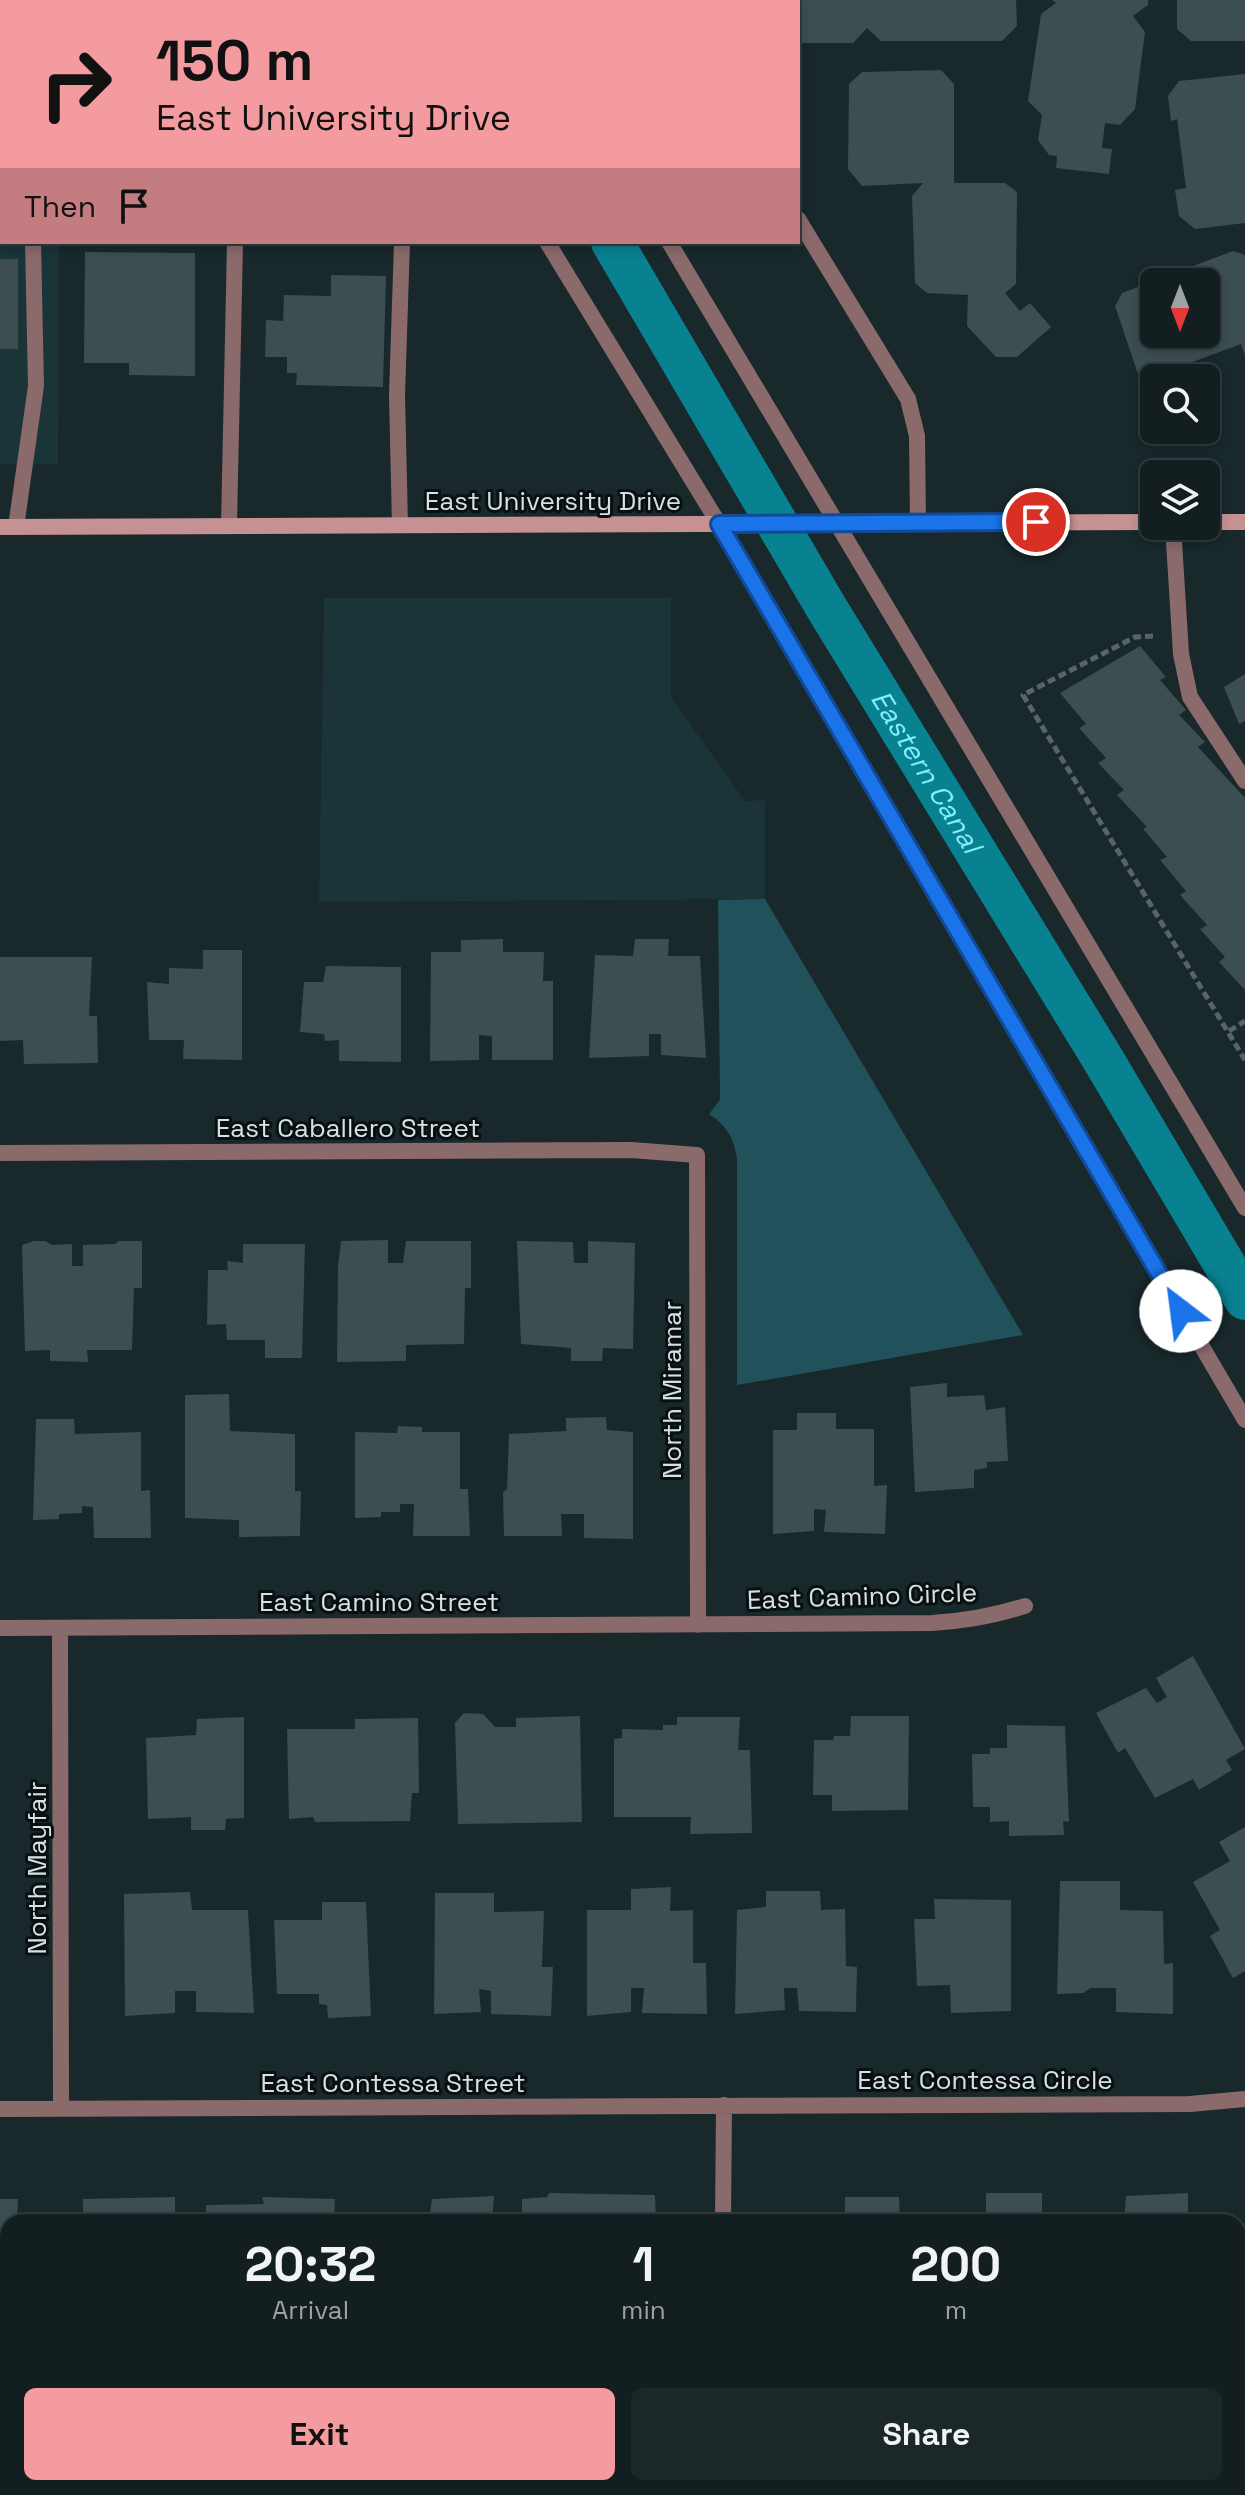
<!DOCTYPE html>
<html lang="en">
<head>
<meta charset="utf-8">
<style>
  :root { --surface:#121e20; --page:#1b2729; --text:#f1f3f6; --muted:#9ca2a5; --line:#313c3e; --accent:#f49b9f }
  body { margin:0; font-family:"Space Grotesk",sans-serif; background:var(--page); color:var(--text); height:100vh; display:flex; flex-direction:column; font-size:30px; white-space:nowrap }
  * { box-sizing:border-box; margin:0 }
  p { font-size:26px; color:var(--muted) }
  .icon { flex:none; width:44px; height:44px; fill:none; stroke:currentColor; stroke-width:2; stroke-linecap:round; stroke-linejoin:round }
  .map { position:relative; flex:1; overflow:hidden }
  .panel { position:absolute; left:0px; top:2214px; width:1246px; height:282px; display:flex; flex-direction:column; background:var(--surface); border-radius:24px 24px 0 0; box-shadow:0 4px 12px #0003,0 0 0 2px var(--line) }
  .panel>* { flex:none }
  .hud { position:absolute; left:0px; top:0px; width:800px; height:244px; box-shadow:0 4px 12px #0003,0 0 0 2px var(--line); background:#f49b9f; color:#111; overflow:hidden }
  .needle { width:52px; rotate:180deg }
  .controls { position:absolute; left:1140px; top:268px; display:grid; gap:16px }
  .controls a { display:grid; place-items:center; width:80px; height:80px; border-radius:12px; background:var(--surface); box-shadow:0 4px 12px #0003,0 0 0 2px var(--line); font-size:40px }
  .pin { position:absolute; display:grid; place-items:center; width:68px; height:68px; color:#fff; margin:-34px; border:4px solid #fff; border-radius:50%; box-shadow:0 2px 8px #0007 }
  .me { position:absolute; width:88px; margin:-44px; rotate:330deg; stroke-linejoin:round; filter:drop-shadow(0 0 6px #0008) }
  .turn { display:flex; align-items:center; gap:28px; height:168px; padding:0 24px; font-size:36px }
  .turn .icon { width:104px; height:104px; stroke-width:2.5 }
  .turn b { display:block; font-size:56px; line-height:68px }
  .then { display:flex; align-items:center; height:76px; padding:0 24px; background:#0003; gap:16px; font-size:30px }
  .eta { display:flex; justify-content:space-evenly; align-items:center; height:136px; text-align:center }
  .eta b { font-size:48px; font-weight:700; line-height:56px }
  .button { display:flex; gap:16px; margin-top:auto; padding:16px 24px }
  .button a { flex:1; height:92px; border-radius:12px; background:var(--accent); color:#111; font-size:32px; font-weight:700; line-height:92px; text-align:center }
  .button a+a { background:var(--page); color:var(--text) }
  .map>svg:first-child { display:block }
  .built { fill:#1a3438 }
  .green { fill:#21525b }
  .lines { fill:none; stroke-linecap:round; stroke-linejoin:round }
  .canal { stroke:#088191; stroke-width:42 }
  .building { fill:#3c4e51; fill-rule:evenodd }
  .path { stroke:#576568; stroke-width:5; stroke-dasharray:8 4; stroke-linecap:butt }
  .lane { stroke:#8b6a6b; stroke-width:16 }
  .street { stroke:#8b6a6b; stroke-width:16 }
  .secondary { stroke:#c59192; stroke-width:16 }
  .route-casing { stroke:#114b97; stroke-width:20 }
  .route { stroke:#1a73e8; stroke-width:14 }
  .labels { text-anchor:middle; stroke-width:6; stroke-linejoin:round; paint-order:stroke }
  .street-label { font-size:26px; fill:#d7e1e3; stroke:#091011 }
  .water-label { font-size:28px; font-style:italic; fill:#85ecff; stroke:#091011 }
</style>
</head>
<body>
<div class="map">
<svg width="1245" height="2495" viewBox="0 0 1245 2495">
  <rect width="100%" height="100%" fill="#18282b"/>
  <path class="built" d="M0,0H61L2,2V242H59L58,464H0Z
    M324,598H671V697L745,801L765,800V899L319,902Z"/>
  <path class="green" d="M765,899L1023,1335L737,1385V1159C734,1138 727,1126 709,1114L720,1100L718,900Z"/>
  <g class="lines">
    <g class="canal">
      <path d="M467,0L468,2"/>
      <path id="s1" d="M612,242L826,607L1101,1056L1245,1299"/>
    </g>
  </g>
  <path class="building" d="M798,0H1016L1017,26L1002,41H881L867,28L853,43H798Z
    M1052,0H1148V5L1133,16L1145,32L1135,109L1120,125L1105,123L1102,148L1112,149L1109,174L1056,168L1057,156L1049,155L1038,140L1042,115L1028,101L1041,14L1056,3Z
    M1177,0H1245V41H1191L1177,29Z
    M941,70L954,84V183H1005L1017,192L1016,284L1005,293L1020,311L1030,303L1051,327L1017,357H996L967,326L968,295L927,293L915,283L912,196L923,183L862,186L848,169L849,84L862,72Z
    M1245,74V223L1195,229L1179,216L1175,190L1186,188L1177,119L1171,121L1168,96L1179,81Z
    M1233,251L1245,255V355L1241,344L1179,367L1183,378H1154V387L1139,377L1115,306L1122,293ZM1154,282H1206V334H1154Z
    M85,252L195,253V376L129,375V363H84Z
    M0,259H18V349H0Z
    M331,275L386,276L383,387L296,385L297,373H287V357H265L266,320L283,321L284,295L331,296Z
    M1140,646L1166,677L1160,680L1186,710L1179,715L1205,742L1198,747L1245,798V990L1219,962L1225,957L1200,929L1207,925L1180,895L1186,891L1160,860L1167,857L1143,829L1147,827L1117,795L1124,790L1098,763L1106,758L1079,728L1086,724L1060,693Z
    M1245,674V721L1239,724L1224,687Z
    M503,939V952H544L543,981H553V1060H492V1036L479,1035V1060L430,1061L431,952H461V940Z
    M635,939H669L668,956H700L706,1058L661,1055V1034H649V1056L589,1058L595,955L633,956Z
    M203,950H242V1060L183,1059L184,1040H149L147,982L169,984V968L203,969Z
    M0,957H92L89,1016H97L98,1063L24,1064L23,1040L0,1041Z
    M326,966L401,967V1062L339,1061V1040L325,1041L324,1034L300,1032L304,982H323Z
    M388,1240V1263H403L406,1241H471V1288H465L464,1344L406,1345V1361L337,1362L338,1266L341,1241Z
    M34,1241H45L52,1245L72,1244V1266H83V1245L115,1244L119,1241H142V1288H134L132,1350H87L88,1362L50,1361V1350L25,1351L22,1245Z
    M517,1241L573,1242L574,1263H588V1241L635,1243L633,1349L603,1348L602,1361H571V1348L521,1344Z
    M243,1244H305L302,1358H265V1340H227L226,1324L207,1325L208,1270H228L227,1261L243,1263Z
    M947,1383V1397L984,1395L986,1410L1005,1407L1008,1461L987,1462V1468L974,1470V1488L915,1492L910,1387Z
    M229,1394L230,1431L295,1434V1491H301L300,1536L239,1537V1520L185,1518V1395Z
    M797,1413H836V1429H874V1486L887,1485L885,1534L824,1532L826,1510L814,1509V1531L773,1534V1430H797Z
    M606,1417L607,1430L633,1432V1539L584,1538V1514H561L562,1536H504L503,1492L507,1489L509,1434L566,1431V1418Z
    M36,1419H74L75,1434L141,1432V1491L150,1490L151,1538H94L93,1507L82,1506V1513L59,1514V1519L33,1520Z
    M398,1426L422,1427V1432H460V1489H468L470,1536H413L414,1504H400V1512H381V1517L355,1518V1432L397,1433Z
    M1193,1656L1245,1749L1226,1760L1232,1770L1199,1790L1193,1779L1155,1798L1125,1748L1118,1753L1096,1713L1146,1688L1157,1703L1167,1697L1156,1678Z
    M464,1713L483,1714L495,1727H516V1718L580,1716L582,1822L458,1824L455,1723Z
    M851,1716H909L908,1810L832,1811V1795H813L814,1740H833L834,1736H850Z
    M244,1717V1818L226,1819L225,1830H191V1817L148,1819L146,1738L196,1735L197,1719Z
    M677,1717H740L738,1750H750L752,1833L690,1834L691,1817H614V1739L622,1738V1729L663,1730V1725H677Z
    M418,1718L419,1793H412L410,1821L315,1822L313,1817L289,1819L287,1729H355V1719Z
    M1007,1725L1065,1726L1069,1822L1063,1821L1064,1835L1009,1836V1821L990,1822V1807H973L972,1754H990V1748H1007Z
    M1245,1827V1971L1233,1978L1210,1936L1220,1930L1193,1882L1230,1861L1219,1842Z
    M1060,1881H1120V1910L1163,1911L1164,1964L1173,1963V2014L1116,2012V1988H1091L1083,1993L1057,1994Z
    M671,1887L670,1911L693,1910V1963H706L707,2014L642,2013L644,1988H631V2012L587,2016V1910H631V1889Z
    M766,1891H820L821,1910L845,1909L846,1966L857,1967L856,2012L799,2011L797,1988H784L785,2010L735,2014L737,1910L766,1907Z
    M190,1892L192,1910H248L254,2013L196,2012V1991H175V2013L125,2016L124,1894Z
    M435,1893H494V1912L544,1911L542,1967H553L551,2016L491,2014V1991L479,1989L481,2012L434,2014Z
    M934,1899L1011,1900V2011L951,2013L950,1985L917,1986L914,1919H935Z
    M322,1902H366L371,2016L328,2018L327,2005L319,2004V1994H277L274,1920H322Z
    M549,2193L655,2195L656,2222H522V2199L547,2197Z
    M986,2193H1042V2222H986Z
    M1188,2193V2222H1124L1126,2196Z
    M494,2196L492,2222H366V2215H430L432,2199Z
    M175,2197V2222H83V2199Z
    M262,2197L335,2199L334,2222H206V2205L264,2204Z
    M845,2197H899L900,2222H845Z
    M0,2199H18L17,2222H8V2302H0Z
    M928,2213H954V2222H928Z
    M785,2218H830V2222H785Z
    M0,2394H8V2488H67V2495H6V2492H0Z
    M103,2488H216V2495H103Z
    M293,2488H356V2495H293Z
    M397,2488H441V2495H396Z
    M466,2488H518V2495H466Z
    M537,2488H597V2495H537Z
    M795,2488H914V2495H795Z
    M940,2488H1000V2495H940Z
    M1010,2488H1080V2495H1010Z
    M1118,2488H1232V2495H1118Z"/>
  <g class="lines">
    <path class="path" d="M1153,636L1135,637L1023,695L1245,1060
      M1229,1031L1245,1021"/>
    <path class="lane" d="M399,0L400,2
      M525,0L526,2
      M677,0V2
      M0,21H2
      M0,136L2,139
      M798,219L908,399L917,436L918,523
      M547,242L719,524L1245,1420
      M669,242L1245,1208
      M400,525L397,396L402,242
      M229,526L235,242
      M1173,526L1181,654L1190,697L1245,781
      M16,527L36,386L33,242"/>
    <path class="street" d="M0,1153L631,1150L697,1155L698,1625
      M0,1628L932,1623C965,1621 994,1616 1025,1606
      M60,1628L61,2109
      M0,2109L1190,2104L1245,2099
      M723,2222L724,2105
      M721,2495V2488"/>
    <path class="secondary" d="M1206,522H1245
      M0,527L1154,522"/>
  </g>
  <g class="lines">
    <defs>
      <path id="route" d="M1036,522L719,524L1181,1311"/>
    </defs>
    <use href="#route" class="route-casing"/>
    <use href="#route" class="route"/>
  </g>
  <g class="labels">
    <g class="street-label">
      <text x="553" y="510">East University Drive</text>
      <text x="348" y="1137">East Caballero Street</text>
      <text transform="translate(672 1390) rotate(-90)" y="9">North Miramar</text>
      <text transform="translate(862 1596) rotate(-2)" y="9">East Camino Circle</text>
      <text x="379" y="1611">East Camino Street</text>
      <text transform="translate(37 1868) rotate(-90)" y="9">North Mayfair</text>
      <text x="985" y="2089">East Contessa Circle</text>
      <text x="393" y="2092">East Contessa Street</text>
    </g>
    <g class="water-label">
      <text dy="10" stroke="none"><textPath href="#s1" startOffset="616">Eastern Canal</textPath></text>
    </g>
  </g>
</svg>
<div class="controls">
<a><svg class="needle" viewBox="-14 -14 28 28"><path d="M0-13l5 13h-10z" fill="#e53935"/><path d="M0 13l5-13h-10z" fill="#9ca2a5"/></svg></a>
<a><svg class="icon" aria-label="search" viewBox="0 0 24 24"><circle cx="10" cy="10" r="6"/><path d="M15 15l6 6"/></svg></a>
<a><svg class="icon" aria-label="layers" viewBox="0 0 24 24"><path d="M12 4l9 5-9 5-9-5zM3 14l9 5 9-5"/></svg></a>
</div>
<div class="pin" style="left:1036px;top:522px;background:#d93025"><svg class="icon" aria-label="arrive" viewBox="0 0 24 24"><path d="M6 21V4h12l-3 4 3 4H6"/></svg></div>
<svg class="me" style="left:1181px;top:1311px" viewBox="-20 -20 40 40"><circle r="19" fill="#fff"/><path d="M0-13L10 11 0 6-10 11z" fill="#1a73e8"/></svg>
<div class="hud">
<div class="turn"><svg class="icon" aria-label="right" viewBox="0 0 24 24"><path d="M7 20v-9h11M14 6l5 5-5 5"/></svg><div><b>150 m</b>East University Drive</div></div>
<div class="then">Then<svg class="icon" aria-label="arrive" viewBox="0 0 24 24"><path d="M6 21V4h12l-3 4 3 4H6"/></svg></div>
</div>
<section class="panel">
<div class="eta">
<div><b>20:32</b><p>Arrival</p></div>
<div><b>1</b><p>min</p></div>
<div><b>200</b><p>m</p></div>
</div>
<div class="button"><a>Exit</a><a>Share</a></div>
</section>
</div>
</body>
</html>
